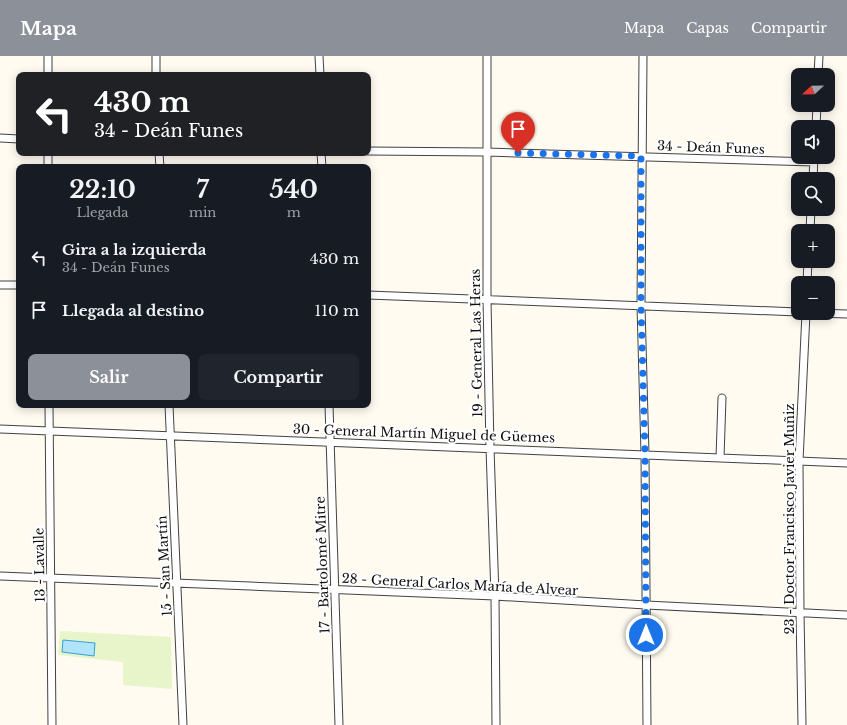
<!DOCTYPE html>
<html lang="es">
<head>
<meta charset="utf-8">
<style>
  :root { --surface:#171b24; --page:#20242c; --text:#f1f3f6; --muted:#9ea1a6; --accent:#8c9099 }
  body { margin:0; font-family:"Libre Baskerville",serif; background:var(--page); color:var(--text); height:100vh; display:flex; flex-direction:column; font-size:15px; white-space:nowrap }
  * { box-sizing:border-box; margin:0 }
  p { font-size:13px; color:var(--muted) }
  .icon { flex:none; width:22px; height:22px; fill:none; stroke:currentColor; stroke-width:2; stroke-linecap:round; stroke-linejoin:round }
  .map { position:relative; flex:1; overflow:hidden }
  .details { position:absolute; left:16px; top:108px; width:355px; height:244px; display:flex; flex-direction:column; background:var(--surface); border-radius:8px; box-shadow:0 2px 10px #0003 }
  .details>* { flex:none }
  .banner { position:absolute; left:16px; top:16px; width:355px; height:84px; border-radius:8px; box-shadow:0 2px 10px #0003; background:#202124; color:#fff; overflow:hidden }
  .needle { width:26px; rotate:248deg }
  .controls { position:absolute; left:791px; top:12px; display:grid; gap:8px }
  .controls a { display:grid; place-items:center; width:44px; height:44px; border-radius:8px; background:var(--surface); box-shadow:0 2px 10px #0003; font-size:20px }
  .pin { position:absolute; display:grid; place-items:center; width:34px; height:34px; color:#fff; margin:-41px -17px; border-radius:50% 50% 50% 0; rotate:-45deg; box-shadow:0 0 4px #0007 }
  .pin .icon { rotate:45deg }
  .me { position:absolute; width:44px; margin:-22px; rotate:0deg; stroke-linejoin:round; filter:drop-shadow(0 0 3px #0008) }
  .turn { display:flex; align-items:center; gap:14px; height:84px; padding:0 12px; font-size:18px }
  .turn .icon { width:52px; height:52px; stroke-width:2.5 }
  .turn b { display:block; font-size:28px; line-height:34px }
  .eta { display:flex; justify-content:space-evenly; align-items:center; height:68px; text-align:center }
  .eta b { font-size:24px; font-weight:700; line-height:28px }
  .action { display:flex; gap:8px; margin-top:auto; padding:8px 12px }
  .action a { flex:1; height:46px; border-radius:8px; background:var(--accent); color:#fff; font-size:16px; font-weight:700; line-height:46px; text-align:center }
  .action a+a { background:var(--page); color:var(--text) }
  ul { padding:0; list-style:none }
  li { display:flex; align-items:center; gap:12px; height:52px; padding:0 12px }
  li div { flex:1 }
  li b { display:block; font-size:15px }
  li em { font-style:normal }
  header { display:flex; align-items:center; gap:24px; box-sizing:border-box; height:56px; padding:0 20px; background:var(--accent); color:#fff }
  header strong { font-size:19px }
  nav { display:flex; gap:22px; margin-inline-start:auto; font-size:14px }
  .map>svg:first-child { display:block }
  .pitch { fill:#e8f4c9 }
  .water { fill:#b1e4fb; stroke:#32a0d8 }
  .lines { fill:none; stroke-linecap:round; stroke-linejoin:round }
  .minor-casing { stroke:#424242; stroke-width:9 }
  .minor { stroke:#fff; stroke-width:7 }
  .route { stroke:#1a73e8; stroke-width:7; stroke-dasharray:0 12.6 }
  .labels { text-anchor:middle; stroke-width:4; stroke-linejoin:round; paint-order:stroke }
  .street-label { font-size:13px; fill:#0f0f0f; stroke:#fff }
</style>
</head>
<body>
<header>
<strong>Mapa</strong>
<nav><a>Mapa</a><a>Capas</a><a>Compartir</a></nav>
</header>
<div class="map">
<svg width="847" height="669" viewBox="0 0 847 669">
  <rect width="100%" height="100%" fill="#fffbf1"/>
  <path class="pitch" d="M60,575L171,581L172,633L123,629V606L58,599Z"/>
  <path class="water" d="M63,584L95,587L94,600L62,596Z"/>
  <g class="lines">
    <defs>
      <path id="minor" d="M48,0V19
        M156,0V19
        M319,0L320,19
        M487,0V244L490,392L495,540L496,669
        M643,0L641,250L645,398L647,669
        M818,19L819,0
        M816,71L817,49
        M0,82L19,83
        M368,95L487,96L814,106
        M159,97L160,111
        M321,97L322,111
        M48,111V97
        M813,123L814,101
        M810,175L811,153
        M807,227L808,205
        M0,229H19
        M368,239L798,256
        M815,257L847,258
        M49,349L52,669
        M169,349L183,669
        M329,349L339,669
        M0,373L847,407
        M720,402L722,342
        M0,520L495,540L646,549L847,559
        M802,669L800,557L799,405L806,257"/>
    </defs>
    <use href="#minor" class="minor-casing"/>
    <use href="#minor" class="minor"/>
  </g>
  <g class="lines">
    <path class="route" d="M518,97L641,100V250L645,398L646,579"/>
  </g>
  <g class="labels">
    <g class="street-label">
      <text transform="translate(711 91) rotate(2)" y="5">34 - Deán Funes</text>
      <text transform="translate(476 287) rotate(-91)" y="5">19 - General Las Heras</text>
      <text transform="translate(424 377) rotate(2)" y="5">30 - General Martín Miguel de Güemes</text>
      <text transform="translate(789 463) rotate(-90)" y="5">23 - Doctor Francisco Javier Muñiz</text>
      <text transform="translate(39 509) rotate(-91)" y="5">13 - Lavalle</text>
      <text transform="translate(322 509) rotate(-92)" y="5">17 - Bartolomé Mitre</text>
      <text transform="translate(164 510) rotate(-93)" y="5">15 - San Martín</text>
      <text transform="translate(460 528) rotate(3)" y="5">28 - General Carlos María de Alvear</text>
    </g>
  </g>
</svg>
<div class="controls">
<a><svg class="needle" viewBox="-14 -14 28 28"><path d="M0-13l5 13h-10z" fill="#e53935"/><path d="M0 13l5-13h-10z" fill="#9ea1a6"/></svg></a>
<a><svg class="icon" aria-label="sound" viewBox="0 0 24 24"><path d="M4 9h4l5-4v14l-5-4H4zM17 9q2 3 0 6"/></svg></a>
<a><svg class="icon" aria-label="search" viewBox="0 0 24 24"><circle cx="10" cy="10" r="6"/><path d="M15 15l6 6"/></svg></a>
<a>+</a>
<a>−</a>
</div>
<div class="pin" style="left:518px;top:97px;background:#d93025"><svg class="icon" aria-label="arrive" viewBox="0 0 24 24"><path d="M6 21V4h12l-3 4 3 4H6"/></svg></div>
<svg class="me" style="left:646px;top:579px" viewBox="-20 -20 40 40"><circle r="17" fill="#1a73e8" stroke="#fff" stroke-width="3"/><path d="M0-11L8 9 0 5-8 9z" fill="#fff"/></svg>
<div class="banner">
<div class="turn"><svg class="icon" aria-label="left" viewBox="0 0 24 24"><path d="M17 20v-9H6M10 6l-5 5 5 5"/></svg><div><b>430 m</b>34 - Deán Funes</div></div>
</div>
<section class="details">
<div class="eta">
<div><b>22:10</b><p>Llegada</p></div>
<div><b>7</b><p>min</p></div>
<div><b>540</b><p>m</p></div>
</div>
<ul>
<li><svg class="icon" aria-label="left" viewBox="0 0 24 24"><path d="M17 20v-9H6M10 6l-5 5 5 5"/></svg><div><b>Gira a la izquierda</b><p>34 - Deán Funes</p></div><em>430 m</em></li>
<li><svg class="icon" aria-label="arrive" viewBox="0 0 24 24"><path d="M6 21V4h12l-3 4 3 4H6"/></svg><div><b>Llegada al destino</b></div><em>110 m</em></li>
</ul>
<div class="action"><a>Salir</a><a>Compartir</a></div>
</section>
</div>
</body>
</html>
